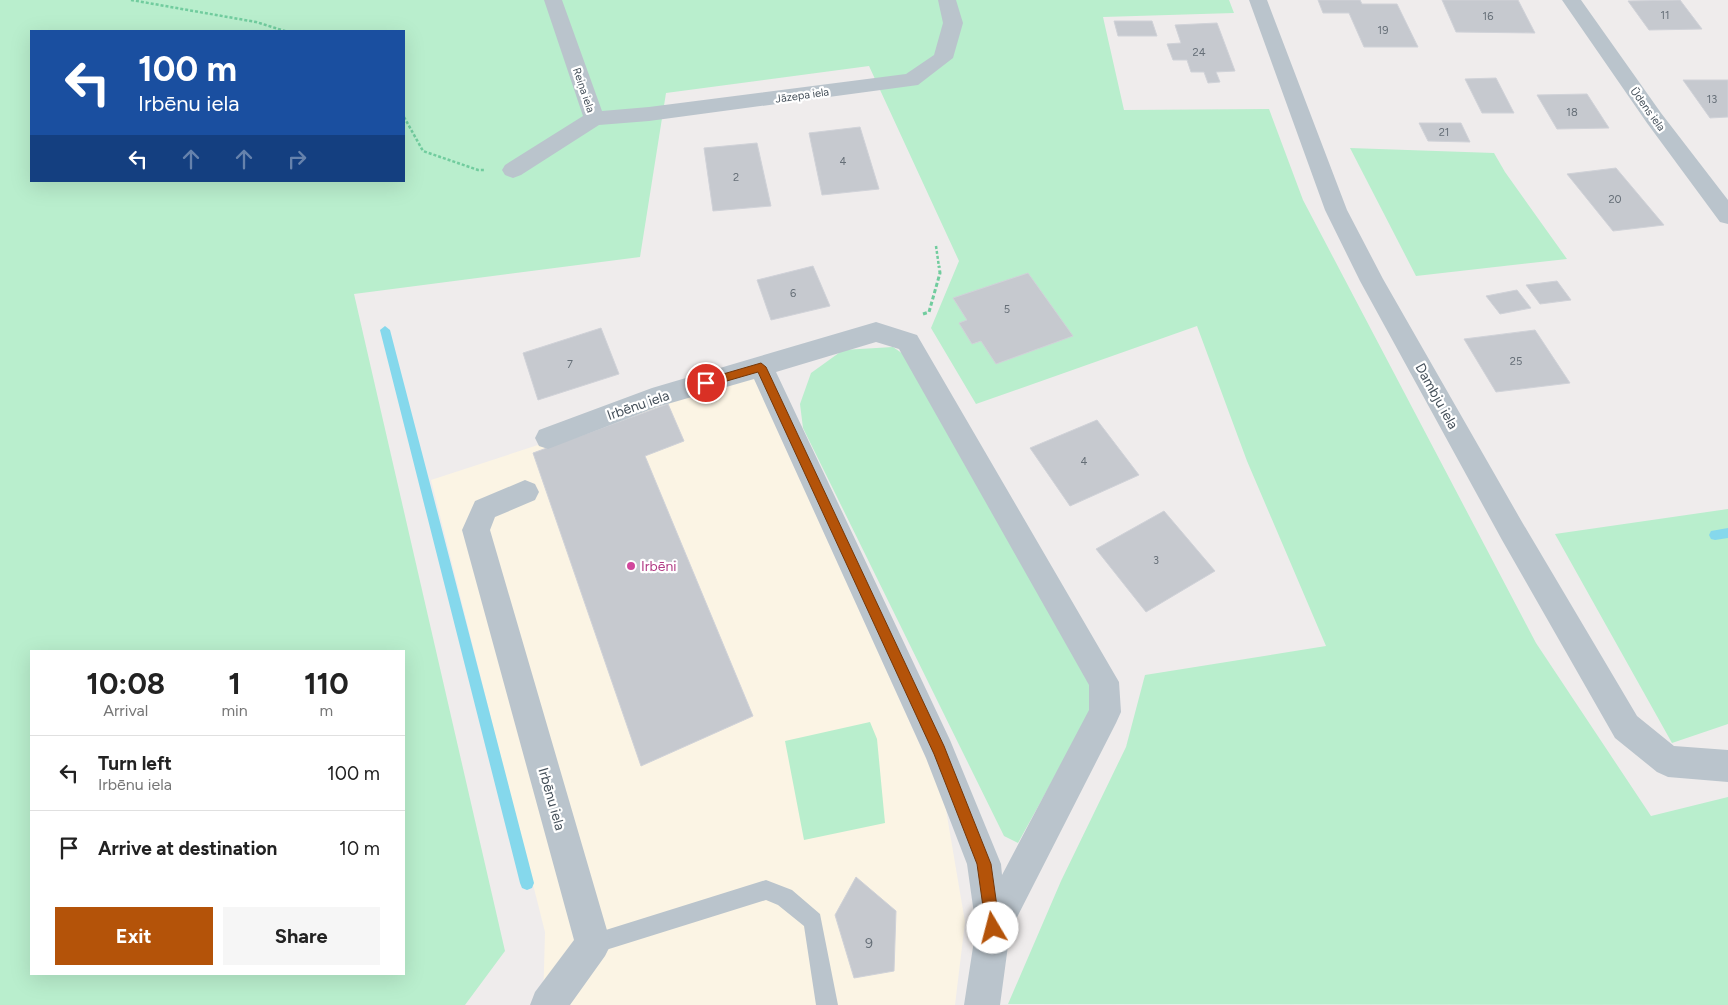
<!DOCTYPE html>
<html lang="en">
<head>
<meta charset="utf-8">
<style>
  :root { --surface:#fff; --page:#f6f6f6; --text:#222; --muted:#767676; --line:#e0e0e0; --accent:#b45309 }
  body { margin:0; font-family:Figtree,sans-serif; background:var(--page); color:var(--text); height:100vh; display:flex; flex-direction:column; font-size:19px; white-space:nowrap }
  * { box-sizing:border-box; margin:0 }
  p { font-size:16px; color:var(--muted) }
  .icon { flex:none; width:28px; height:28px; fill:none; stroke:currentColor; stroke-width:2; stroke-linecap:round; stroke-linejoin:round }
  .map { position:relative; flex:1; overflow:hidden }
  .drawer { position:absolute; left:30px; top:650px; width:375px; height:325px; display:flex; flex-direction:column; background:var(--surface); border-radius:0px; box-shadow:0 5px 20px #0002 }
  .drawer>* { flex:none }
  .hud { position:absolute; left:30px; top:30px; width:375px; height:152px; border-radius:0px; box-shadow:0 5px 20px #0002; background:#1a4fa0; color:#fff; overflow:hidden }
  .pin { position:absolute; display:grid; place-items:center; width:42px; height:42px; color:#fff; margin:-21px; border:2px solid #fff; border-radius:50%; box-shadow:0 1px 5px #0007 }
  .me { position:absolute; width:55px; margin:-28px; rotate:352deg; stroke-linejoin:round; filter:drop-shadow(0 0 4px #0008) }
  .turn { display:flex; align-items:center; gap:18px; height:105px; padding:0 25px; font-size:22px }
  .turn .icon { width:65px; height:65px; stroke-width:2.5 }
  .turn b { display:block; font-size:35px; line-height:42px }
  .lanes { display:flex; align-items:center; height:48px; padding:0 25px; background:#0003; justify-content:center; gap:25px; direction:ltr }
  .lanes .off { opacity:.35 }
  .eta { display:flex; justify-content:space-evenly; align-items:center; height:85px; text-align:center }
  .eta b { font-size:30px; font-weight:700; line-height:35px }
  .action { display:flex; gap:10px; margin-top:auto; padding:10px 25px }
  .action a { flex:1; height:58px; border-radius:0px; background:var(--accent); color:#fff; font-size:20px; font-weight:700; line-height:58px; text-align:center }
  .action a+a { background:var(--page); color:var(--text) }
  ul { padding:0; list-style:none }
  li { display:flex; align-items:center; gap:15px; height:75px; padding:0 25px; border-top:1px solid var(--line) }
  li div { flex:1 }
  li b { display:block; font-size:19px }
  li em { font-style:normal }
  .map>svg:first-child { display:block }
  .commercial { fill:#fbf4e4 }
  .green { fill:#b9eecd; fill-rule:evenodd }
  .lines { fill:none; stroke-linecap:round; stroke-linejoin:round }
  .stream { fill:#85d8ec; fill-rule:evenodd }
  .building { fill:#c6c9cf; stroke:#d0d2d8 }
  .path-far1 { stroke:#71cc9e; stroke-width:2.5; stroke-dasharray:3 2; stroke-linecap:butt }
  .path { stroke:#71cc9e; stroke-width:3; stroke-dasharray:4 2.5; stroke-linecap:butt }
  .lane { fill:#bac4cc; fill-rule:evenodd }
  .street { fill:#bac4cc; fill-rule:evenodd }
  .route { fill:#b45309; stroke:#753606 }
  .hotel-dot { fill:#d1479c; stroke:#fff; stroke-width:2 }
  .labels { text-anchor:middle; stroke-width:4.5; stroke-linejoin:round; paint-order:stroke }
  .number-label { font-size:11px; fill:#656e77 }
  .far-street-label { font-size:11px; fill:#45505a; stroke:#fff }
  .street-label { font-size:14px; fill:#45505a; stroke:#fff }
  .hotel-label { font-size:14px; fill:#b23c85; stroke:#fff; text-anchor:start }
  .near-number-label { font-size:14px; fill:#656e77 }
</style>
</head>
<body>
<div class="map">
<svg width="1728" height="1005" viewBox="0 0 1728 1005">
  <rect width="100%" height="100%" fill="#efecec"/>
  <path class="commercial" d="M754,378L944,798L965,922L955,1005H543L545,932L431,480L703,391Z"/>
  <path class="green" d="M0,0H1229L1234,13L1103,17L1124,110L1269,109L1303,200L1536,643L1651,816L1728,797V1005L1008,1004L1061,881L1126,747L1145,675L1326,646L1247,461L1197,326L976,404L931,328L959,261L869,66L666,93L640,257L354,294L505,951L465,1005H0ZM31,31H404V181H31ZM31,651H404V974H31Z
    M1350,148L1494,153L1505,172L1567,259L1416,276Z
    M893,347L903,354L1082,655L1094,705L1018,843L1004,836L803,428L800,404L811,373L843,350Z
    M1728,509V724L1672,743L1555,534Z
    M870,722L877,739L885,823L804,840L785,741Z"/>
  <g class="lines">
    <path class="stream" d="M385,326L390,330L534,883L532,888L527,890L522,888L520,883L380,330Z
      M1728,528V538L1715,540L1711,539L1709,535L1711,531Z"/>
  </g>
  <path class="building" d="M1318,0H1360L1362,4H1397L1418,47H1364L1349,13H1323Z
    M1442,0H1518L1535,33L1456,32Z
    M1680,0L1702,29L1649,30L1628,1Z
    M1114,21H1152L1157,36H1118Z
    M1217,23L1235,71L1216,72L1220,82L1208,83L1204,72H1191L1187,60H1173L1167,44L1181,43L1175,25Z
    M1496,78L1514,113H1482L1465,79Z
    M1683,80H1728V117L1710,118Z
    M1587,94L1609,128L1557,129L1537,95Z
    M1419,123H1461L1470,142L1428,141Z
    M860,127L879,189L822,195L809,133Z
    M757,143L771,206L713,211L704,148Z
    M1616,168L1664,225L1613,231L1567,174Z
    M813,266L830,306L771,320L757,280Z
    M1028,273L1073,336L996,364L981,341L972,344L959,323L967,320L953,298Z
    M1557,281L1571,300L1540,304L1526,285Z
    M1517,290L1531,308L1500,314L1486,296Z
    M601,328L619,374L538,400L523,353Z
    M1535,330L1570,383L1496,392L1464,339Z
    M668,404L684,441L645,456L753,716L641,766L533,453Z
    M1097,420L1139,475L1070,506L1030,448Z
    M1164,511L1215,571L1146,612L1096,549Z
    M856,877L896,911L894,971L854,978L835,915Z"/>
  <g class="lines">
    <path class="path-far1" d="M131,0L256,22L285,31
      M404,117L423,151L478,170H485
      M936,246L939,267"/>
    <path class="path" d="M923,314L929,312L940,273L939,266"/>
    <path class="lane" d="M766,880L792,890L820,914L838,1005H816L804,926L778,905L766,900L593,954L586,951L583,944L586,937L593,934Z"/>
    <path class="street" d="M544,0H562L602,111L649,107L906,74L934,55L943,23L938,0H956L963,23L953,58L918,85L649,121L599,125L521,175L513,178L505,175L502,170L505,165L583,116Z
      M1249,0H1267L1347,210L1383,279L1522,522L1637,716L1674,746L1728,750V782L1668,777L1657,772L1615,738L1502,540L1360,281L1325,210Z
      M1562,0H1581L1661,113L1728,200V224L1720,222L1647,123Z
      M876,322L917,335L1119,682L1121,712L1116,723L1010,931L1000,1005H964L976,928L967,864L926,758L754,379L657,407L548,449L539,446L535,438L539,430L652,388ZM876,342L899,349L1089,685V710L1002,875L1001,864L950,740L776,372Z
      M525,480L535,484L539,492L535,500L495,517L490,530L611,944L605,956L570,1005H530L535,992L574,940L462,530L475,501Z"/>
  </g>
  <path class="route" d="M761,363L766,367L944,746L991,864L1000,928L998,933L993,935L988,933L986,928L977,864L934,754L758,372L706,387L701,383L706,379Z"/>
  <circle class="hotel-dot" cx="631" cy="566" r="5"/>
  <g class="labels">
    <g class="number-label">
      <text x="1665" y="19">11</text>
      <text x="1488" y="20">16</text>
      <text x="1383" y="34">19</text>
      <text x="1199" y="56">24</text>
      <text x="1712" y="103">13</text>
      <text x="1572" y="116">18</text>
      <text x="1444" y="136">21</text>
      <text x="843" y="165">4</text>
      <text x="736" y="181">2</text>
      <text x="1615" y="203">20</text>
      <text x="793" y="297">6</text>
      <text x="1007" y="313">5</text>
      <text x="1516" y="365">25</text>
      <text x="570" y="368">7</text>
      <text x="1084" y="465">4</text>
      <text x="1156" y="564">3</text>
    </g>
    <g class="far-street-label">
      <text transform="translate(584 90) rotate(71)" y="4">Reiņa iela</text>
      <text transform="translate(802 95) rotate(-8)" y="4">Jāzepa iela</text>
      <text transform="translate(1648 109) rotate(54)" y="4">Ūdens iela</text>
    </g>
    <g class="street-label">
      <text transform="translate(1437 396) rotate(61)" y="5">Dambju iela</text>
      <text transform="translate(638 405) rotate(-19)" y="5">Irbēnu iela</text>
      <text transform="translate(552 799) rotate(74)" y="5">Irbēnu iela</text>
    </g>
    <g class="hotel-label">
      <text x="641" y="571">Irbēni</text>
    </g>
    <g class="near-number-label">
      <text x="869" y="948">9</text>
    </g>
  </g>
</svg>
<div class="pin" style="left:706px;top:383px;background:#d93025"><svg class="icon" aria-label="arrive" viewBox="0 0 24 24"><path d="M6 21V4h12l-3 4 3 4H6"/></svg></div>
<svg class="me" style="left:993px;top:928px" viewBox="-20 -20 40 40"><circle r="19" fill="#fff"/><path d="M0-13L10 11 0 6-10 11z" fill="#b45309"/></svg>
<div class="hud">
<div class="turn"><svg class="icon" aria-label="left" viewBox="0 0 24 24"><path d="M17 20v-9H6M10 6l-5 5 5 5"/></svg><div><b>100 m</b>Irbēnu iela</div></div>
<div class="lanes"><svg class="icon" aria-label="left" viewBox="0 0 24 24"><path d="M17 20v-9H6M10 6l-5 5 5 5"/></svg><svg class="icon off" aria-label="ahead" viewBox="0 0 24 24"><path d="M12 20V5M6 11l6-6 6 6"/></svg><svg class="icon off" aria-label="ahead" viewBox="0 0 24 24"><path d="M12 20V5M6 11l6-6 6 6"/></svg><svg class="icon off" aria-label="right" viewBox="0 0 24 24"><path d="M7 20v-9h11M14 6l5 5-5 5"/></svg></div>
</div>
<section class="drawer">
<div class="eta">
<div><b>10:08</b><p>Arrival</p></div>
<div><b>1</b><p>min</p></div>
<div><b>110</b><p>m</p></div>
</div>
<ul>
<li><svg class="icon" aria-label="left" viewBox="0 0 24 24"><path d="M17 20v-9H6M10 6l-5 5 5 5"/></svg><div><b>Turn left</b><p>Irbēnu iela</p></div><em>100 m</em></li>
<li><svg class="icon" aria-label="arrive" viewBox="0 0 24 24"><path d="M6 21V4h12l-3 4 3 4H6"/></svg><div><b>Arrive at destination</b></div><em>10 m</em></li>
</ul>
<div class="action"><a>Exit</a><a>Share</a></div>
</section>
</div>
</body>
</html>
